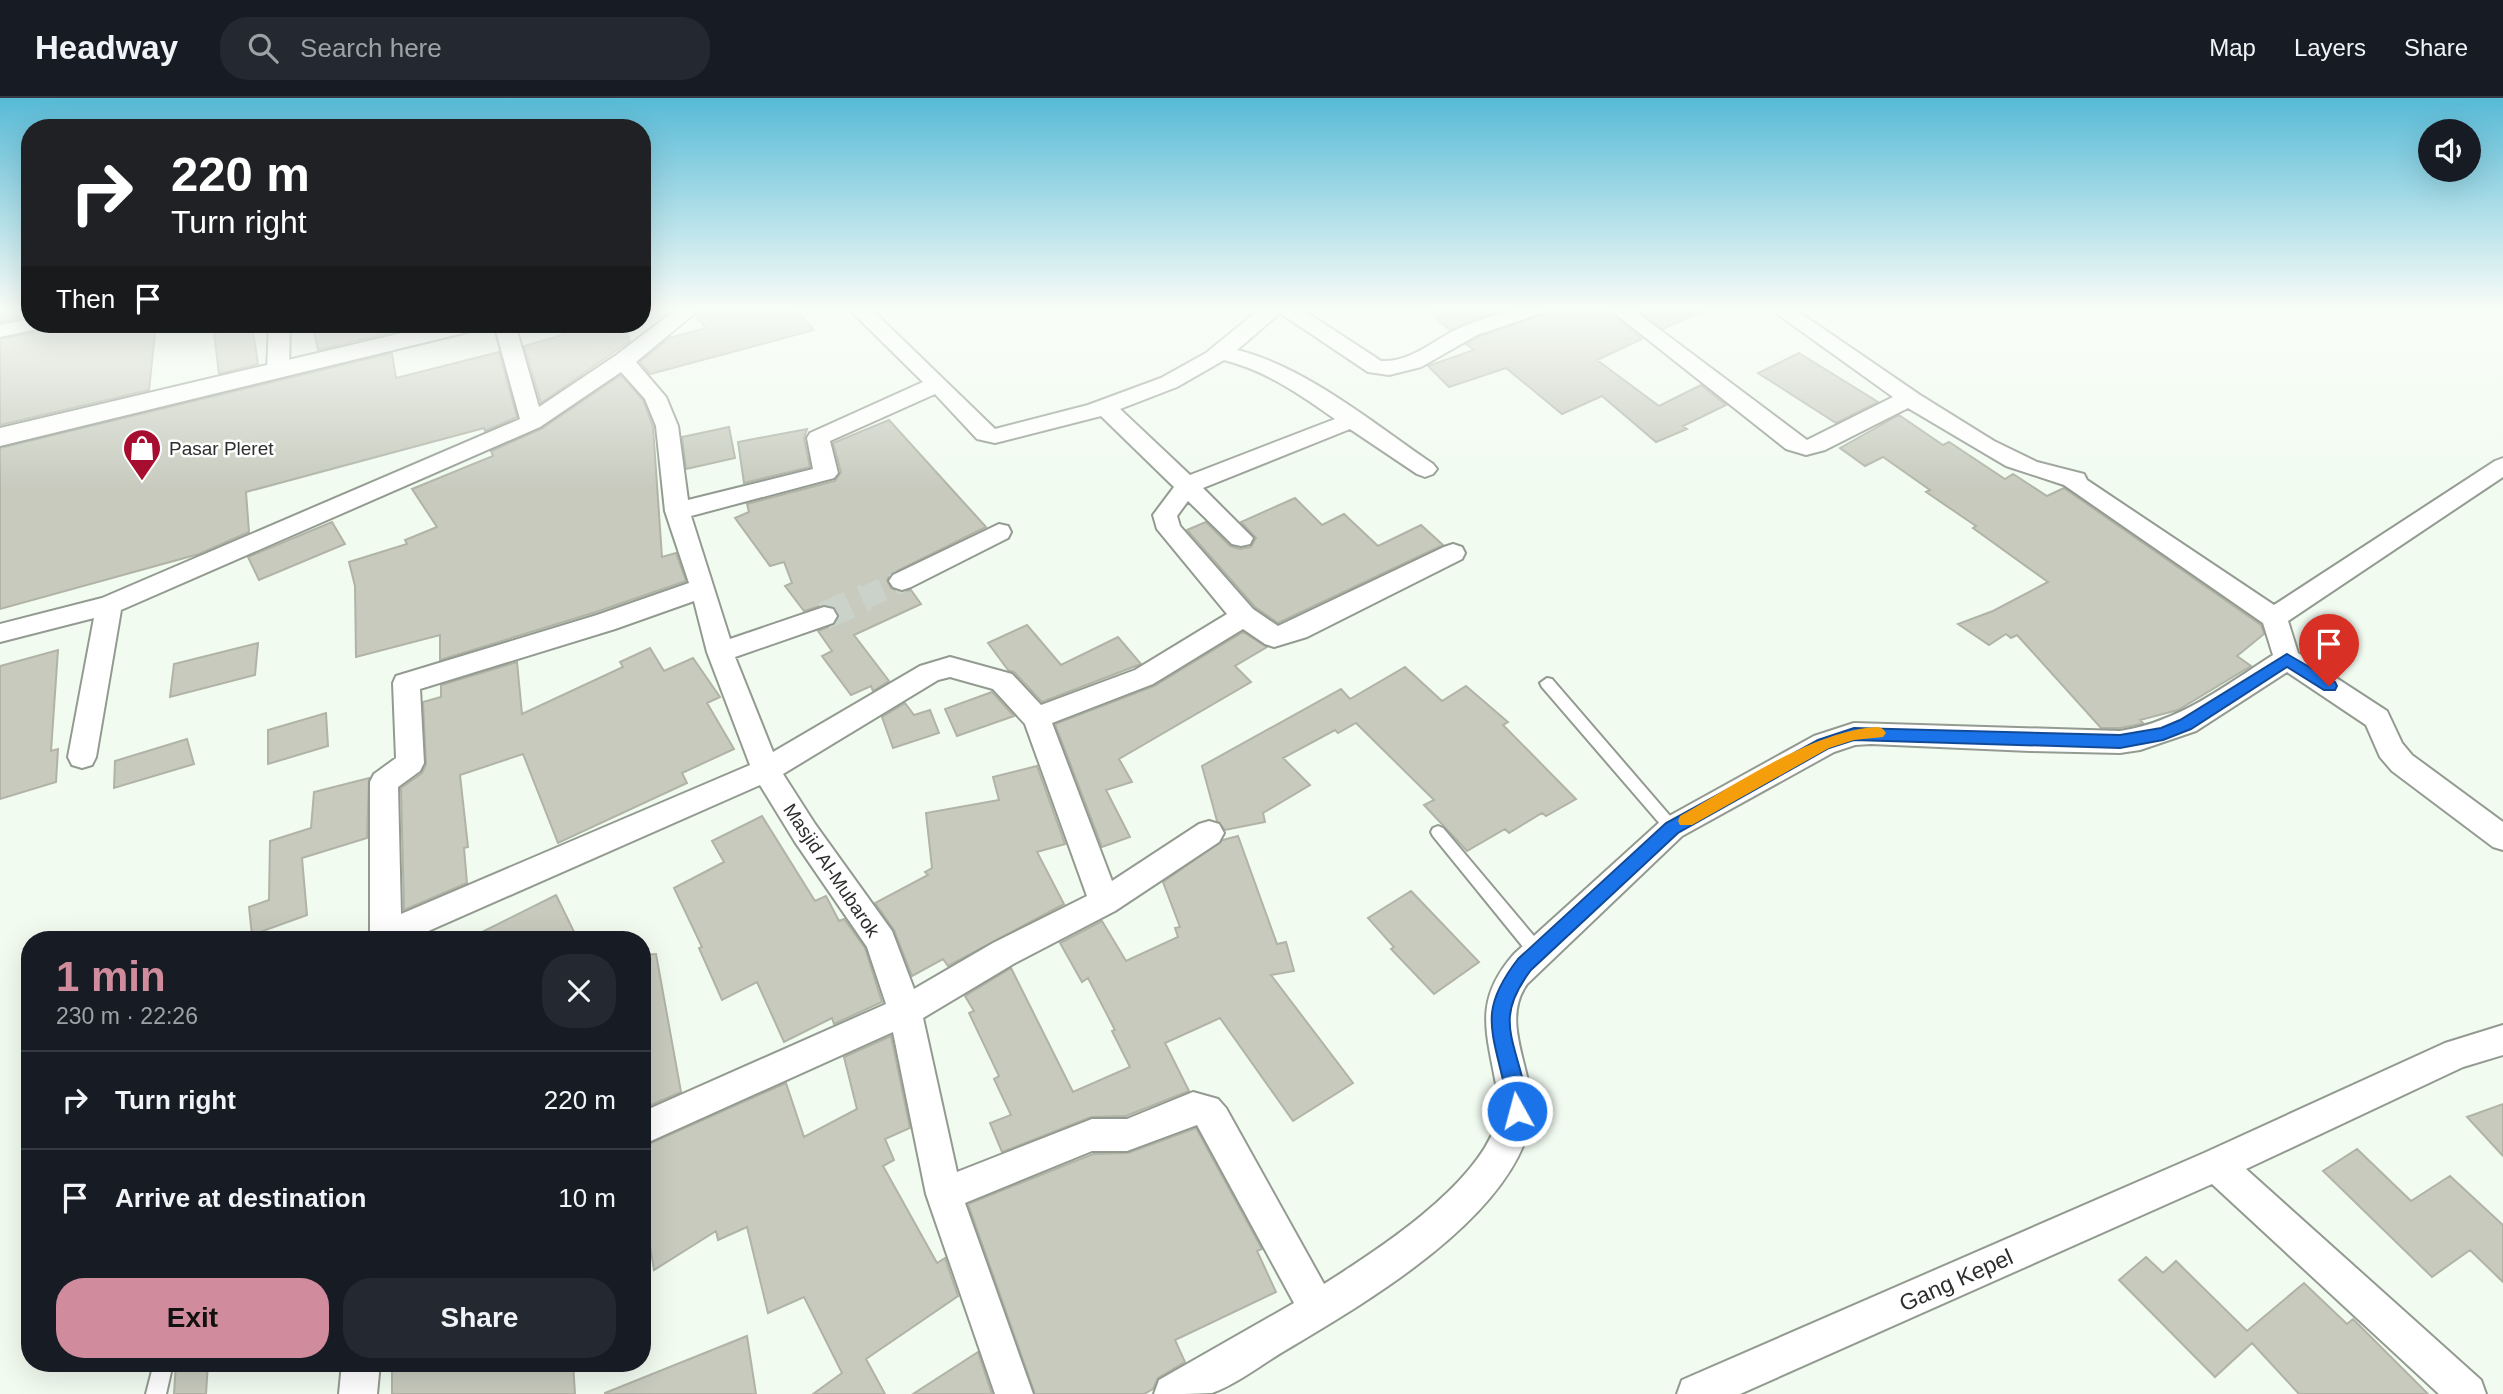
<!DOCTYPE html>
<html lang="en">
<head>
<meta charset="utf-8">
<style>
  :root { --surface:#171b24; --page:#242831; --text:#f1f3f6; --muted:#9ea1a6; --line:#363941; --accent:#d08c9c }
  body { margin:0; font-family:Helvetica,sans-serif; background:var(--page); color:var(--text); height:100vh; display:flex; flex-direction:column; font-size:26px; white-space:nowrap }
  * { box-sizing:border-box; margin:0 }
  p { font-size:23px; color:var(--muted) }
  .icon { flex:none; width:38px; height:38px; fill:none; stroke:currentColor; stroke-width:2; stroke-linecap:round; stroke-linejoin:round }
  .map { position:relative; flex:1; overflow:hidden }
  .sheet { position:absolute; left:21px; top:833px; width:630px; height:441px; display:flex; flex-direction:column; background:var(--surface); border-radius:28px; box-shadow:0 7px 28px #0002 }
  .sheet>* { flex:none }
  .guide { position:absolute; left:21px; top:21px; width:630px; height:214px; border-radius:28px; box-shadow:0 7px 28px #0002; background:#202124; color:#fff; overflow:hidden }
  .tools { position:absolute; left:2418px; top:21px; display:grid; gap:14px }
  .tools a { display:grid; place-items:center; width:63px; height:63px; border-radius:50%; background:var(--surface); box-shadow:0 7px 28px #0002; font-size:35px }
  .pin { position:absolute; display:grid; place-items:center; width:60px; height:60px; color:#fff; margin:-72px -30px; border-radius:50% 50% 50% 0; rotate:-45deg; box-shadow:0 0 7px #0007 }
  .pin .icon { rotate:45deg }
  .me { position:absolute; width:77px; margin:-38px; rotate:353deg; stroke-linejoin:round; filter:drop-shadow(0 0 5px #0008) }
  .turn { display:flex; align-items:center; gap:24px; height:147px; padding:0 35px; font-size:32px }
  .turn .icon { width:91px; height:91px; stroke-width:2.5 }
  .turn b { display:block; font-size:49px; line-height:60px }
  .then { display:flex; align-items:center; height:66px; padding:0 35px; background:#0003; gap:14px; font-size:26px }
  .round { display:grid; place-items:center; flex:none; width:74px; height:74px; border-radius:28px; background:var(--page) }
  .summary { display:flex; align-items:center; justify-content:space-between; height:119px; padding:0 35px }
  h1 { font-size:42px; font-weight:600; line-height:52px; color:var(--accent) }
  .button { display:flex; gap:14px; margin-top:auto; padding:14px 35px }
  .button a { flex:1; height:80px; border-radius:28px; background:var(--accent); color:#111; font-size:28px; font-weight:600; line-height:80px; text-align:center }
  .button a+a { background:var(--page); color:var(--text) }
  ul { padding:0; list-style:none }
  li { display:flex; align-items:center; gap:21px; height:98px; padding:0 35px; border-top:2px solid var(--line) }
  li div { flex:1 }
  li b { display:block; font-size:26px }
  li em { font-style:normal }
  header { display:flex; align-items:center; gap:42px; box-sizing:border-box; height:98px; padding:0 35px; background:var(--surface); border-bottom:2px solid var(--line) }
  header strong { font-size:33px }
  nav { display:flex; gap:38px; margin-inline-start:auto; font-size:24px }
  .search { width:490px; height:63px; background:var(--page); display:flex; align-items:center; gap:18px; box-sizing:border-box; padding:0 24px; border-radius:28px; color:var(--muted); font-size:26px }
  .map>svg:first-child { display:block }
  .building { fill:#c7cabd; stroke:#b0b3a6; stroke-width:2 }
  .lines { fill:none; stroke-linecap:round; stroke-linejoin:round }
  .minor-tunnel-far1 { stroke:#cad2c9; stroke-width:23; stroke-dasharray:23 11; stroke-linecap:butt }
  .minor-tunnel { stroke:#cad2c9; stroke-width:28; stroke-dasharray:28 14; stroke-linecap:butt }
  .service-casing { stroke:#939b91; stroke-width:4 }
  .minor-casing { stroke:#939b91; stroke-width:4 }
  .tertiary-casing { stroke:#939b91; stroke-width:4 }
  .service { fill:#fff; fill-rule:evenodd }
  .minor { fill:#fff; fill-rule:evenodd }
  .tertiary { fill:#fff; fill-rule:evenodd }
  .route { fill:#1a73e8; stroke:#114b97; stroke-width:2 }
  .slow { fill:#f59e0b }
  .labels { text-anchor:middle; stroke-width:5; stroke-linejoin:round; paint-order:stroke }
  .poi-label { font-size:19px; fill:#2c2f2b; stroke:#fff; text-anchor:start }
  .street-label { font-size:19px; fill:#2c2f2b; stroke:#fff }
  .near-street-label { font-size:23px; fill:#2c2f2b; stroke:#fff }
</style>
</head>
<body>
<header>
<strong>Headway</strong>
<div class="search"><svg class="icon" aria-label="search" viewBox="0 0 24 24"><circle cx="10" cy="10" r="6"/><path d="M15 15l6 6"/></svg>Search here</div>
<nav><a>Map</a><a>Layers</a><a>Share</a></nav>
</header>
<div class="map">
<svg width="2503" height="1296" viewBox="0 0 2503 1296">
  <rect width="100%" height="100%" fill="#f1fbf0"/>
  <path class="building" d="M0,210H30V218L0,224Z
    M704,210H794L814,232L650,276L640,264L669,240L706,230L696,218Z
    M1424,210H1516L1482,218L1450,232Z
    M1550,210H1605L1642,241L1597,262L1659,308L1701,287L1726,307L1683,328L1687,331L1656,344L1602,298L1562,316L1506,270L1449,289L1428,268L1474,252L1466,246L1478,239L1545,216Z
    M1635,210H1709L1663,231Z
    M60,226H156L149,292L0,327V241L43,233Z
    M252,226L258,266L219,276L214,235Z
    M312,226H387L389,235L318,252Z
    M557,226H623L630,243L541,305L524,248L563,237Z
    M499,254L517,319L485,333L484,330L246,394L249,434L199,456L0,511V350L392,255L396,280Z
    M1799,255L1878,304L1836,325L1758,275Z
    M621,277L643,302L653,329L662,459L676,455L686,483L596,514L440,562V537L356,559L355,488L349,464L407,446L405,442L437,429L412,391L493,358L491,353L541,331Z
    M1899,317L1943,347L1949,344L2005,381L2013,376L2047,398L2064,390L2261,527L2264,536L2237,558L2251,568L2178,612L2140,622L2143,625L2141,626L2120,630H2101L2017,537L2011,540L2006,536L1989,547L1958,526L1993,513L2048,484L1973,430L1976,428L1926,394L1930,392L1883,359L1865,368L1840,350Z
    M889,322L986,429L891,476L887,482L891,490L901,494L911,492L921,506L854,537L889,583L873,593L871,588L851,597L822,558L832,553L818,533L835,526L839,519L835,510L823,507L804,513L785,488L792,485L784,464L770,468L735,420L749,414L747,406L835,383L841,374L833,345Z
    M729,329L735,360L686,371L682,339Z
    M807,331L804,340L810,369L744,385L738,344Z
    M1295,400L1322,427L1344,416L1378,448L1421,427L1443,447L1278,525L1255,509L1187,432L1206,424L1230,448L1240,451L1251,449L1256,440L1241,424Z
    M332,424L345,446L259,482L248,459Z
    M1027,527L1061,567L1118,539L1141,566L1042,604L1014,574L1008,572L988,545Z
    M1243,534L1267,549L1235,568L1251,584L1119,661L1132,684L1106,692L1130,739L1102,749L1055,626L1154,588Z
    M258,545L255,577L170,599L174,566Z
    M650,550L664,573L693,560L720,599L707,605L734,651L682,675L687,685L558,745L523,656L460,677L468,749L464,750L467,785L404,812L401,690L422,675L426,666L423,604L441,599V587L517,564L522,616L623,569L620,564Z
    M58,552L51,653L58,651L56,684L0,701V568Z
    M1405,569L1442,603L1466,588L1508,624L1503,627L1576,701L1546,718L1542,715L1509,735L1505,731L1467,753L1424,707L1434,702L1356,625L1338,635L1335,632L1283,660L1310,687L1263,715L1265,724L1225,732L1217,723L1202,668L1341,591L1350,601Z
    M992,594L1014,618L957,638L945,611Z
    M905,605L914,617L930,612L939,635L893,650L882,619Z
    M326,615L328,648L268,666V632Z
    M187,641L194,666L114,690L115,663Z
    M1037,668L1065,746L1037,754L1064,806L948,868L943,861L912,878L894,832L875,805L928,777L925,774L932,770L926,715L999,702L993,679Z
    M369,680L367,740L302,760L307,817L252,837L249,809L269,802L270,743L311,730L314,694Z
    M762,718L815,803L826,798L839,823L844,821L865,850L882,904L834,926L832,920L784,944L757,884L722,902L699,850L702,849L674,790L724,764L712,743Z
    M1238,738L1277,846L1286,844L1294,873L1271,877L1353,985L1293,1023L1220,920L1165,945L1189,993L1126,1018L1091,1019L1002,1054L990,1025L1011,1017L994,981L999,978L969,915L974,913L965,898L1011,870L1073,994L1130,969L1112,933L1115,932L1088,880L1082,884L1060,845L1102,823L1126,863L1178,839L1175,830L1180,829L1163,784L1223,742Z
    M1411,793L1479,864L1434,896L1391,851L1394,849L1368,820Z
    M556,797L578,842H466Z
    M656,856L681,994L642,1011V857Z
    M891,938L910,1030L885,1041L894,1062L883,1068L937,1165L945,1160L958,1198L866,1261L885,1296H813L842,1275L804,1199L768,1215L747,1129L718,1142L716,1133L654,1172L642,1099V1049L786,985L804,1039L857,1011L844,959Z
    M2503,1006V1058L2467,1019Z
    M1196,1030L1262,1151L1257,1153L1276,1194L1175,1242L1185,1264L1158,1280L1153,1291L1144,1296H1035L968,1106L1093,1056L1128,1055Z
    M2357,1051L2411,1103L2450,1078L2503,1127V1184L2470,1152L2432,1179L2323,1073Z
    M2146,1159L2163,1175L2176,1163L2247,1233L2304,1185L2347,1226L2353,1221L2428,1296H2299L2252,1245L2215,1279L2119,1182Z
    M747,1238L756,1296H605V1295Z
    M978,1254L992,1296H913Z
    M176,1265H208L206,1296H174Z
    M392,1265H573L575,1296H392Z"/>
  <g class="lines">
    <path class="minor-tunnel-far1" d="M862,501L902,483"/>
    <path class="minor-tunnel" d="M824,518L866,499"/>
    <defs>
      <path id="service" d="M1547,580L1552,581L1677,726L1679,730L1677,734L1672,736L1667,734L1542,589L1540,585Z
        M1438,728L1443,730L1544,850L1546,855L1544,860L1538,862L1532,860L1433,738L1431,734L1433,730Z
        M154,1265H173L166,1296H146Z"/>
      <path id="minor" d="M678,210H701L636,264L666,299L678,328L688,402L813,371L807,340L810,335L923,284L848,210H870L995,331L1088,307L1161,280L1206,255L1261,210H1300L1381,263C1412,265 1435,240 1462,229C1490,217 1517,210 1547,210L1544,214L1477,237L1421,269L1389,277L1368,274L1280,215L1237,252C1306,269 1374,326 1433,366L1437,371L1433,376L1425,379L1417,376L1350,331L1203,390L1253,440L1250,446L1241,448L1232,446L1188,403L1177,418L1180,428L1253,511L1278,528L1444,449L1453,446L1462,449L1465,455L1462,461L1307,539L1274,549L1265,546L1243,531L1153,586L1052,625L1112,783L1199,726L1209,723L1219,726L1224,735L1219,744L1115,813L1015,865L923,920L957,1074L1092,1021H1127L1193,994L1218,1001L1226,1010L1324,1186C1378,1152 1473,1090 1495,1029C1500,1016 1498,1000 1496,986C1486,932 1474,902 1514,856L1662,722L1814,638L1854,625L2120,633C2179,624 2223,589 2273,557L2263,525L2064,387L2006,368L1908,310L1825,352L1806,357L1786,351L1608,210H1631L1807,342L1893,299L1769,210H1793L1920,297L1994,343L2037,364L2084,376L2087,382L2274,507L2495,363L2503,360V379L2288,523L2298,555L2387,613L2402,645L2412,657L2503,724V752L2493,749L2392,673L2380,659L2366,627L2287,574L2196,633L2140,652L2120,655L2030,653L1871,646L1855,647L1834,654L1682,738L1527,886C1496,929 1543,984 1529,1031C1503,1125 1365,1205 1286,1252C1262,1266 1237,1286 1212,1295C1197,1296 1170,1296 1154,1296L1159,1282L1294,1205L1197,1027L1127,1053H1092L965,1105L1033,1296H995L926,1096L893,934L642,1047V1014L886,906L867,849L795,744L760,687L408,842H370V684L374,676L396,660L393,585L396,578L597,517L689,485L665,413L656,328L645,301L621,274L540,329L121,512L96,659L92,667L82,670L72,667L68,659L94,520L0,544V526L102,500L520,321L494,226H515L539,309L615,258ZM1224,262C1267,273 1299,296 1335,321L1190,377L1120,311L1177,289ZM935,296L977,341L995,345L1101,318L1174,389L1153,417L1157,431L1227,516L1135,572L1041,607L1012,576L950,559L920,568L773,654L735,559L833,525L837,518L833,511L824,509L730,541L691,418L834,380L838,375L830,343ZM694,503L707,554L750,667L401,816L398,689L420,673L424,665L420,591L615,531ZM950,579L993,591L1025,626L1087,798L993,845L914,891L892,833L815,726L783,676L938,582Z
        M30,221V226H46L42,230L0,239V227Z
        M269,226H290L289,272L286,277H270L267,272Z
        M999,426L1008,428L1011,434L1008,440L911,489L902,492L893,489L889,483L893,477Z
        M2503,927V957L2463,969L2246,1071L2481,1282L2486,1296H2439L2212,1086L1740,1296H1677L1682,1282L2204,1055L2445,945Z
        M342,1265H380L377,1296H339Z"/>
      <path id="tertiary" d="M440,226H483L480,231L0,348V330Z"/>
    </defs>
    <use href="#service" class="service-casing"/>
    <use href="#minor" class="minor-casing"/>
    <use href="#tertiary" class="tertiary-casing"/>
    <use href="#service" class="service"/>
    <use href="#minor" class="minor"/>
    <use href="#tertiary" class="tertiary"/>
  </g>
  <linearGradient id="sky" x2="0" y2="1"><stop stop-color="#57bad6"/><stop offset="0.54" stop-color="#f9fdf8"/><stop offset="1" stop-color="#f9fdf8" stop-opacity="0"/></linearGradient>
  <rect width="2503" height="391" fill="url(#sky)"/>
  <path class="route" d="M2287,556L2335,584L2337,588L2335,592H2324L2287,569L2191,631L2163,642L2120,650L1854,642L1829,650L1678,735L1531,872C1496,918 1512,936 1524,987C1526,997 1528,1010 1523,1020L1517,1023L1510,1020C1505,1008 1506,995 1503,982C1490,927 1481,909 1518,861L1666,725L1818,642L1854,630L2120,637L2161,630L2180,622Z"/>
  <path class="slow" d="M1878,629L1883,631L1886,635L1883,639L1854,642L1829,650L1692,727H1680L1678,723L1680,718C1737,686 1814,632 1878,629Z"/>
  <defs>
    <symbol id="shop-pin" viewBox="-11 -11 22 30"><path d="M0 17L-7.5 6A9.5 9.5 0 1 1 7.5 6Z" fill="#a70d2e" stroke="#fff"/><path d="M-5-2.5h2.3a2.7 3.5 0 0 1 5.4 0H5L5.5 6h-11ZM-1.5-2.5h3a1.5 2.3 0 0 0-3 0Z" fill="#fff"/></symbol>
  </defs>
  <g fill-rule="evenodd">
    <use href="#shop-pin" x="120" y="328" width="44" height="60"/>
  </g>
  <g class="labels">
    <g class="poi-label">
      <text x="169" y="357">Pasar Pleret</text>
    </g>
    <g class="street-label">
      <text transform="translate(832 772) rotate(56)" y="7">Masjid Al-Mubarok</text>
    </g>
    <g class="near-street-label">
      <text transform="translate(1956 1182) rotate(-24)" y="8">Gang Kepel</text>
    </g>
  </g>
</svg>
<div class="tools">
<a><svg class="icon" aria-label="sound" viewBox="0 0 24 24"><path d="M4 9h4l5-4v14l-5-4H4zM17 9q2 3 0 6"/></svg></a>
</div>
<div class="pin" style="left:2329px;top:588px;background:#d93025"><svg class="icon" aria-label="arrive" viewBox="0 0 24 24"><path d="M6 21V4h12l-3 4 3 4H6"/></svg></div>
<svg class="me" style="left:1517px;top:1013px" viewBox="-20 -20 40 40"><circle r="17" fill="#1a73e8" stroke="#fff" stroke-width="3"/><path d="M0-11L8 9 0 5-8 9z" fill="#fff"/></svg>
<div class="guide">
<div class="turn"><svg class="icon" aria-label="right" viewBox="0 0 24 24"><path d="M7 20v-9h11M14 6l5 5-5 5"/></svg><div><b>220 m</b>Turn right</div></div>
<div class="then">Then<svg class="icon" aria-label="arrive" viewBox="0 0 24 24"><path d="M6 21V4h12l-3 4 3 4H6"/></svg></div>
</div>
<section class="sheet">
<div class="summary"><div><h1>1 min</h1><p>230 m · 22:26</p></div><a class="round"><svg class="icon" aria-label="close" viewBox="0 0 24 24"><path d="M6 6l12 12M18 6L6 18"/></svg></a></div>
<ul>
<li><svg class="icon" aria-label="right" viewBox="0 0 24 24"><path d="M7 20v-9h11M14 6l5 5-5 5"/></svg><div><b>Turn right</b></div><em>220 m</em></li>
<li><svg class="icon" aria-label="arrive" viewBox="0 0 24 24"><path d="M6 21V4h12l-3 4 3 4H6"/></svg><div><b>Arrive at destination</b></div><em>10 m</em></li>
</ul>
<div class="button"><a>Exit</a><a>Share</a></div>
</section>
</div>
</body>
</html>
